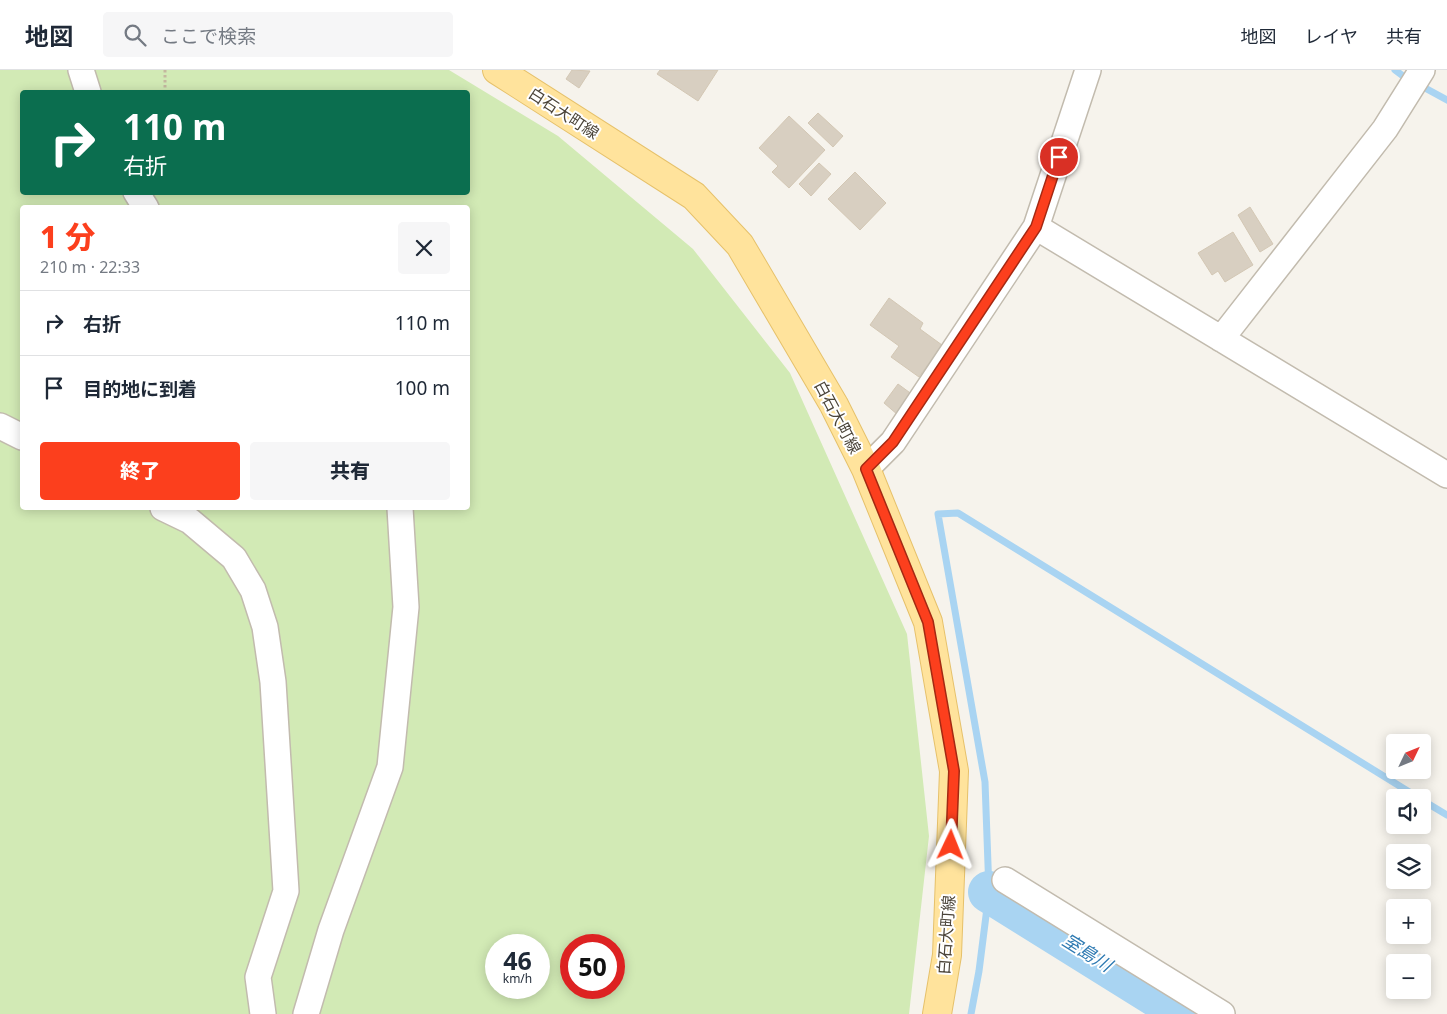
<!DOCTYPE html>
<html lang="ja">
<head>
<meta charset="utf-8">
<style>
  :root { --surface:#fff; --page:#f6f6f7; --text:#1f2937; --muted:#747a83; --line:#e0e1e3; --accent:#fc3f1d }
  body { margin:0; font-family:"Noto Sans","Noto Sans JP",sans-serif; background:var(--page); color:var(--text); height:100vh; display:flex; flex-direction:column; font-size:19px; white-space:nowrap }
  * { box-sizing:border-box; margin:0 }
  p { font-size:16px; color:var(--muted) }
  .icon { flex:none; width:28px; height:28px; fill:none; stroke:currentColor; stroke-width:2; stroke-linecap:round; stroke-linejoin:round }
  .map { position:relative; flex:1; overflow:hidden }
  .sheet { position:absolute; left:20px; top:135px; width:450px; height:305px; display:flex; flex-direction:column; background:var(--surface); border-radius:5px; box-shadow:0 2px 12px #0003 }
  .sheet>* { flex:none }
  .top-card { position:absolute; left:20px; top:20px; width:450px; height:105px; border-radius:5px; box-shadow:0 2px 12px #0003; background:#0b6e4f; color:#fff; overflow:hidden }
  .needle { width:32px; rotate:47deg }
  .buttons { position:absolute; left:1386px; top:664px; display:grid; gap:10px }
  .buttons a { display:grid; place-items:center; width:45px; height:45px; border-radius:5px; background:var(--surface); box-shadow:0 2px 12px #0003; font-size:25px }
  .speed { position:absolute; left:485px; top:864px; display:flex; gap:10px; font-size:25px; font-weight:700; text-align:center }
  .speed>* { display:grid; place-content:center; width:65px; height:65px; border-radius:50%; background:var(--surface); box-shadow:0 2px 12px #0003; line-height:1 }
  .speed small { font-size:12px; font-weight:400 }
  .speed .limit { border:8px solid #d22; background:#fff; color:#111 }
  .pin { position:absolute; display:grid; place-items:center; width:42px; height:42px; color:#fff; margin:-21px; border:2px solid #fff; border-radius:50%; box-shadow:0 1px 5px #0007 }
  .me { position:absolute; width:55px; margin:-28px; rotate:2deg; stroke-linejoin:round; filter:drop-shadow(0 0 4px #0008) }
  .turn { display:flex; align-items:center; gap:18px; height:105px; padding:0 20px; font-size:22px }
  .turn .icon { width:65px; height:65px; stroke-width:2.5 }
  .turn b { display:block; font-size:35px; line-height:42px }
  .round { display:grid; place-items:center; flex:none; width:52px; height:52px; border-radius:5px; background:var(--page) }
  .headline { display:flex; align-items:center; justify-content:space-between; height:85px; padding:0 20px }
  h1 { font-size:30px; font-weight:800; line-height:38px; color:var(--accent) }
  .primary-button { display:flex; gap:10px; margin-top:auto; padding:10px 20px }
  .primary-button a { flex:1; height:58px; border-radius:5px; background:var(--accent); color:#fff; font-size:20px; font-weight:800; line-height:58px; text-align:center }
  .primary-button a+a { background:var(--page); color:var(--text) }
  ul { padding:0; list-style:none }
  li { display:flex; align-items:center; gap:15px; height:65px; padding:0 20px; border-top:1px solid var(--line) }
  li div { flex:1 }
  li b { display:block; font-size:19px }
  li em { font-style:normal }
  header { display:flex; align-items:center; gap:30px; box-sizing:border-box; height:70px; padding:0 25px; background:var(--surface); border-bottom:1px solid var(--line) }
  header strong { font-size:24px }
  nav { display:flex; gap:28px; margin-inline-start:auto; font-size:18px }
  .search { width:350px; height:45px; background:var(--page); display:flex; align-items:center; gap:12px; box-sizing:border-box; padding:0 18px; border-radius:5px; color:var(--muted); font-size:19px }
  .map>svg:first-child { display:block }
  .green { fill:#d2eab5; fill-rule:evenodd }
  .lines { fill:none; stroke-linecap:round; stroke-linejoin:round }
  .stream { stroke:#a9d4f2; stroke-width:7 }
  .river { stroke:#a9d4f2; stroke-width:42 }
  .building { fill:#d8cfc1; stroke:#d3c7b4 }
  .minor-casing { stroke:#c2bbae; stroke-width:28 }
  .major-casing { stroke:#e6c16a; stroke-width:30 }
  .path { stroke:#c4b79f; stroke-width:3; stroke-dasharray:2.5 2.5; stroke-linecap:butt }
  .minor { stroke:#fff; stroke-width:25 }
  .major { stroke:#ffe39c; stroke-width:28 }
  .route-casing { stroke:#a42913; stroke-width:12 }
  .route { stroke:#fc3f1d; stroke-width:9 }
  .labels { text-anchor:middle; stroke-width:4; stroke-linejoin:round; paint-order:stroke }
  .street-label { font-size:16px; fill:#4b4439; stroke:#fff }
  .water-label { font-size:18px; font-style:italic; fill:#2e7ab2; stroke:#fff }
</style>
</head>
<body>
<header>
<strong>地図</strong>
<div class="search"><svg class="icon" aria-label="search" viewBox="0 0 24 24"><circle cx="10" cy="10" r="6"/><path d="M15 15l6 6"/></svg>ここで検索</div>
<nav><a>地図</a><a>レイヤ</a><a>共有</a></nav>
</header>
<div class="map">
<svg width="1447" height="944" viewBox="0 0 1447 944">
  <rect width="100%" height="100%" fill="#f6f3ec"/>
  <path class="green" d="M0,0H449L558,66L693,179L790,303L907,564L929,766L909,944H0ZM22,22H468V122H22ZM22,138H468V438H22ZM496,875H539V918H496ZM571,875H614V918H571Z"/>
  <g class="lines">
    <path class="stream" d="M1395,0L1403,6L1447,30
      M1422,730L1447,745
      M971,944L979,901L989,822L985,712L938,444L958,443L1419,728"/>
    <path class="river" d="M989,822L1185,944"/>
  </g>
  <path class="building" d="M572,0L590,1L579,18L566,9Z
    M660,0H718L698,31L657,4Z
    M818,43L843,66L833,77L808,53Z
    M789,46L825,80L789,118L772,102L778,96L759,78Z
    M819,93L831,104L811,126L799,114Z
    M855,102L886,133L860,160L828,129Z
    M1250,137L1273,174L1260,182L1238,145Z
    M1233,162L1253,195L1225,212L1218,201L1212,205L1198,183Z
    M889,228L923,253L920,259L942,275L919,307L891,287L899,276L870,255Z
    M898,314L913,325L898,345L884,333Z"/>
  <g class="lines">
    <defs>
      <path id="minor" d="M81,0L88,22
        M1088,0L1036,157L1447,405
        M136,122L146,138
        M1221,269L1385,59L1422,0
        M0,356L22,367
        M866,399L893,372L1036,157
        M163,438L190,451L234,488L253,520L265,557L273,612L286,821L258,907L263,944
        M1005,810L1222,944
        M306,944L331,860L390,697L406,537L400,438"/>
      <path id="major" d="M497,0L694,126L740,175L834,335L866,399L928,552L954,701L947,885L937,944"/>
    </defs>
    <use href="#minor" class="minor-casing"/>
    <use href="#major" class="major-casing"/>
    <path class="path" d="M165,0V22"/>
    <use href="#minor" class="minor"/>
    <use href="#major" class="major"/>
  </g>
  <g class="lines">
    <defs>
      <path id="route" d="M951,775L954,701L928,552L866,399L893,372L1036,157L1059,87"/>
    </defs>
    <use href="#route" class="route-casing"/>
    <use href="#route" class="route"/>
  </g>
  <g class="labels">
    <g class="street-label">
      <text transform="translate(564 43) rotate(33)" y="6">白石大町線</text>
      <text transform="translate(838 347) rotate(62)" y="6">白石大町線</text>
      <text transform="translate(946 865) rotate(-86)" y="6">白石大町線</text>
    </g>
    <g class="water-label">
      <text transform="translate(1087 883) rotate(32)" y="6">室島川</text>
    </g>
  </g>
</svg>
<div class="buttons">
<a><svg class="needle" viewBox="-14 -14 28 28"><path d="M0-13l5 13h-10z" fill="#e53935"/><path d="M0 13l5-13h-10z" fill="#747a83"/></svg></a>
<a><svg class="icon" aria-label="sound" viewBox="0 0 24 24"><path d="M4 9h4l5-4v14l-5-4H4zM17 9q2 3 0 6"/></svg></a>
<a><svg class="icon" aria-label="layers" viewBox="0 0 24 24"><path d="M12 4l9 5-9 5-9-5zM3 14l9 5 9-5"/></svg></a>
<a>+</a>
<a>−</a>
</div>
<div class="speed"><div>46<small>km/h</small></div><div class="limit">50</div></div>
<div class="pin" style="left:1059px;top:87px;background:#d93025"><svg class="icon" aria-label="arrive" viewBox="0 0 24 24"><path d="M6 21V4h12l-3 4 3 4H6"/></svg></div>
<svg class="me" style="left:951px;top:775px" viewBox="-20 -20 40 40"><path d="M0-17L14 15 0 8-14 15z" fill="#fc3f1d" stroke="#fff" stroke-width="4"/></svg>
<div class="top-card">
<div class="turn"><svg class="icon" aria-label="right" viewBox="0 0 24 24"><path d="M7 20v-9h11M14 6l5 5-5 5"/></svg><div><b>110 m</b>右折</div></div>
</div>
<section class="sheet">
<div class="headline"><div><h1>1 分</h1><p>210 m · 22:33</p></div><a class="round"><svg class="icon" aria-label="close" viewBox="0 0 24 24"><path d="M6 6l12 12M18 6L6 18"/></svg></a></div>
<ul>
<li><svg class="icon" aria-label="right" viewBox="0 0 24 24"><path d="M7 20v-9h11M14 6l5 5-5 5"/></svg><div><b>右折</b></div><em>110 m</em></li>
<li><svg class="icon" aria-label="arrive" viewBox="0 0 24 24"><path d="M6 21V4h12l-3 4 3 4H6"/></svg><div><b>目的地に到着</b></div><em>100 m</em></li>
</ul>
<div class="primary-button"><a>終了</a><a>共有</a></div>
</section>
</div>
</body>
</html>
